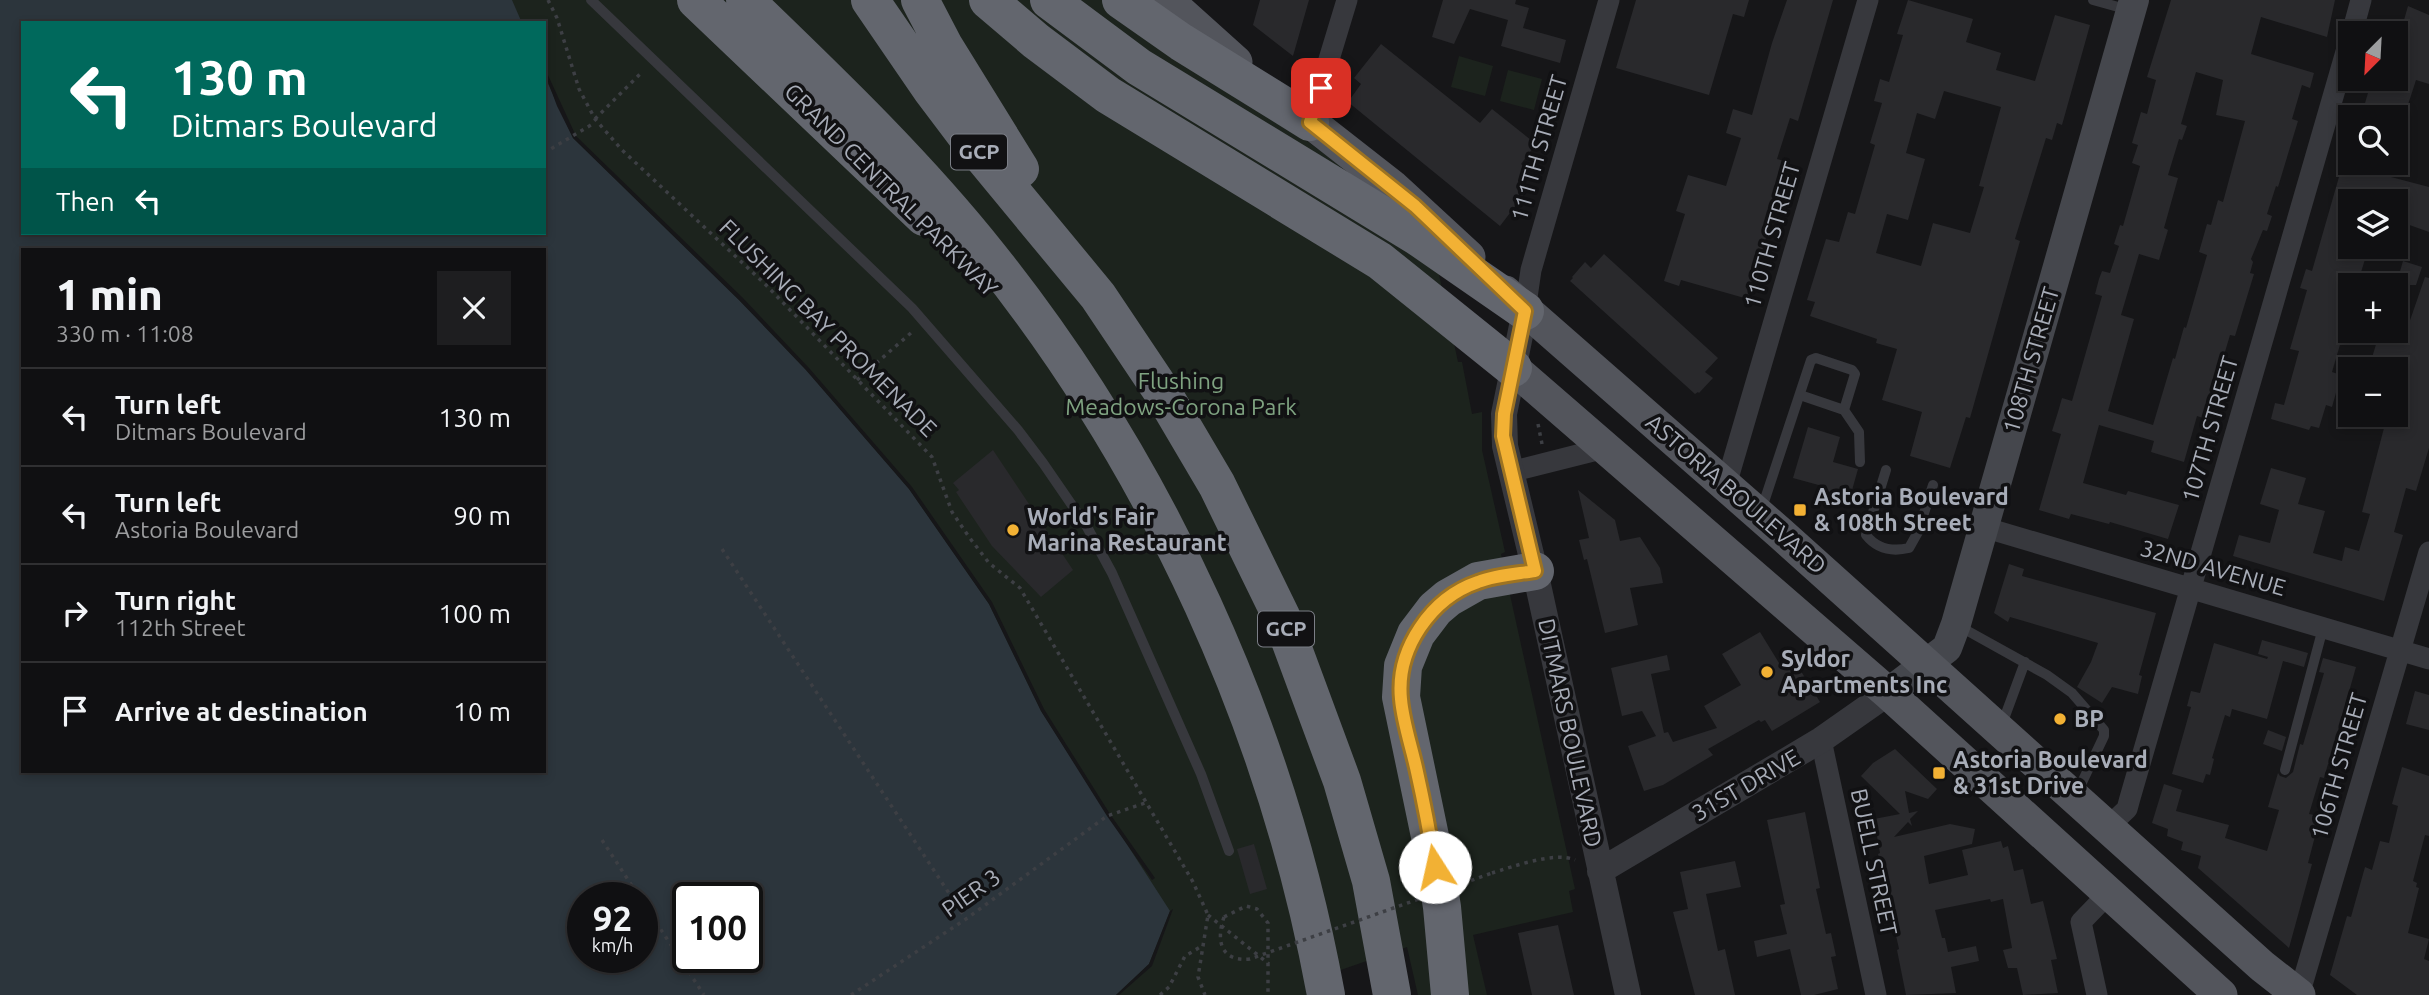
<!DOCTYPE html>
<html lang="en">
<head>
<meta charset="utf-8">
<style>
  :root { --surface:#101012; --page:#1e1e20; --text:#f1f3f6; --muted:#9c9d9f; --line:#303032 }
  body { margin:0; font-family:Ubuntu,sans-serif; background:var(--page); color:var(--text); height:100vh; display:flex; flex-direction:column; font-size:26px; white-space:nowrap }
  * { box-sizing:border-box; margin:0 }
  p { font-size:23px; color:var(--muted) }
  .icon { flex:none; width:38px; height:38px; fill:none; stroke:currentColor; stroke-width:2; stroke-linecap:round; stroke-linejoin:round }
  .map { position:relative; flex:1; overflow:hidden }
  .panel { position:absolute; left:21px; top:248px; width:525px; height:525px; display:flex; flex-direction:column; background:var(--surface); border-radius:0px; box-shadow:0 4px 10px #0003,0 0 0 2px var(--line) }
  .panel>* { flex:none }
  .top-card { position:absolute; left:21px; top:21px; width:525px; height:214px; border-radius:0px; box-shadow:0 4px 10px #0003,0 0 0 2px var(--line); background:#00695c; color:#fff; overflow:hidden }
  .needle { width:46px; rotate:204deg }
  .buttons { position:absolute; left:2338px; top:21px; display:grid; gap:14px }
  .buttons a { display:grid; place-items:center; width:70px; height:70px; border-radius:0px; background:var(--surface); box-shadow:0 4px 10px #0003,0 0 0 2px var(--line); font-size:35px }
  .speed { position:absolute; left:567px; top:882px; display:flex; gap:14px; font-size:35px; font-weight:700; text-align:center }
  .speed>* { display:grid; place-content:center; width:91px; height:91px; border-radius:50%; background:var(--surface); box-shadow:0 4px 10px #0003,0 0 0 2px var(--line); line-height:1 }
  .speed small { font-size:18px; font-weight:400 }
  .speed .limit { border:4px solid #111; border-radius:10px; background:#fff; color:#111 }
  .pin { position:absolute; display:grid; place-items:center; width:60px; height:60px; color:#fff; margin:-30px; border-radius:14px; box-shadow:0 4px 10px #0006 }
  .me { position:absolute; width:77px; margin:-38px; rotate:350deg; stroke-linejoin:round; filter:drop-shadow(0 0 5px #0008) }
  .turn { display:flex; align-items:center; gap:24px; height:147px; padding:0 35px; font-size:32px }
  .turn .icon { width:91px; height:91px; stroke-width:2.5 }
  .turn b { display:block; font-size:49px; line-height:60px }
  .then { display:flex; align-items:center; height:66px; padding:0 35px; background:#0003; gap:14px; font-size:26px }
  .round { display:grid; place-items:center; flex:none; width:74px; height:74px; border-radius:0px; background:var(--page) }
  .head { display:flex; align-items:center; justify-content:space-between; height:119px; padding:0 35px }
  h1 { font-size:42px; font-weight:800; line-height:52px }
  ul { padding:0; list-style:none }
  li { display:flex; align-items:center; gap:21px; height:98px; padding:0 35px; border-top:2px solid var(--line) }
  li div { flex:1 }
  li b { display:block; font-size:26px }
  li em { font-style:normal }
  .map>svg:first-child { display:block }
  .green { fill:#1c231d }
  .water { fill:#2c353c; fill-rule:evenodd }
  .pier { fill:#161618 }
  .building { fill:#29292c; fill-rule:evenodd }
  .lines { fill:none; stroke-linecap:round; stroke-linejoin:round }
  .path { stroke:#3d3f44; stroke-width:3.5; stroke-dasharray:3.5 5; stroke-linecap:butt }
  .service { stroke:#37383d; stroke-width:10 }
  .minor { stroke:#37383d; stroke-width:21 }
  .tertiary { stroke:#37383d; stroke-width:26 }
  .secondary { stroke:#45474d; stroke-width:30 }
  .primary { stroke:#53555c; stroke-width:33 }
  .motorway { stroke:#63666e; stroke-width:38 }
  .path-bridge { stroke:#3d3f44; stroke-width:3.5; stroke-dasharray:3.5 5; stroke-linecap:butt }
  .route-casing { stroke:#9d7322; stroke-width:18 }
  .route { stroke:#f2b134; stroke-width:12 }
  .poi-dot { fill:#f2b134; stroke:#111113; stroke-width:2.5 }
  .labels { text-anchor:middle; stroke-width:7; stroke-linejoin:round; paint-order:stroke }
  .shield { fill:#111113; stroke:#7b7e86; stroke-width:2 }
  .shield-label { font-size:21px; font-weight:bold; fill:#a8adb8 }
  .street-label { font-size:23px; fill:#a8adb8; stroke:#111113 }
  .park-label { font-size:23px; fill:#7fa381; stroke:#111113 }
  .poi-label { font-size:23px; font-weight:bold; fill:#a8adb8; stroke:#111113; text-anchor:start }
</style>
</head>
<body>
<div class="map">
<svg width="2429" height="995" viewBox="0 0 2429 995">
  <rect width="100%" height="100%" fill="#161618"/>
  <path class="green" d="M431,0H1143L1219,75L1430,233L1458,362H1462L1472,414L1482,412V450L1505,552L1501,554L1575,889L1569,891L1573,912L1473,935L1487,995H1418L1407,947L1306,982L1307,995H1095L544,152V23H455Z
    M1459,56L1493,66L1485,96L1451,87Z
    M1508,70L1542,79L1534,110L1500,101Z"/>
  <path class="water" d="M0,0H512L522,23H23V233H544V75L573,138L739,300L806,370L909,489L989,604L1041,711L1170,911L1149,964L1116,995H0ZM23,250H544V772H23ZM583,898H642V957H583ZM688,898H747V957H688Z"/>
  <path class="pier" d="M544,71L547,73L576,136L742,297L809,368L912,487L992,602L1044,709L1110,814L1155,878L1152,880L1107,816L1041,711L989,604L909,489L806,370L739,300L573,138L557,106Z
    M1173,909L1152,966L1119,995H1116L1149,964L1170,911Z"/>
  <path class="building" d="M1260,0H1309L1293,56L1253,25Z
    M1443,0H1516L1515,4L1529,8L1523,28L1566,40L1560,63L1501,46L1508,20L1470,9L1454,44L1432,37Z
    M1636,0H1749L1744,17L1733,14L1709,95L1616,68Z
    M1787,0H1833L1798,121L1790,118L1777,159L1788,162L1748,299L1681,280L1679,286L1664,281L1685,214L1676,211L1688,175L1726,186L1741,138L1726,133L1733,109L1752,115L1772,43Z
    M1908,0L1973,19L1966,42L2001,53L1996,70L2035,81L2055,15L2090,25L2062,125L2057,123L2052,140L2046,138L2015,239L2020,241L1970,418L1966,417L1950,468L1910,456L1922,412L1882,400L1897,349L1876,343L1877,339L1810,316L1815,302L1807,300L1826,239L1839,242L1848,212L1855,214L1875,145L1870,143L1882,103L1874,101L1880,79L1889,82L1903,35L1897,34ZM1944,91L2001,107L1979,186L1984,187L1970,233L1933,223L1921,266L1876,253L1887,214L1908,220L1925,159L1906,153L1917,113L1935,119Z
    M2171,0H2335L2327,37L2261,17L2251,54L2314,73L2310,88L2302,85L2292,119L2298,121L2278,187L2276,186L2267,214L2272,216L2267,231L2263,230L2251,259L2253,262L2250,273L2254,274L2235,336L2230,335L2219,372L2223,373L2209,420L2197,416L2184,462L2151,452L2154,441L2099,425L2083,483L2126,495L2128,491L2179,505L2168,539L2110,522L2109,524L2071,514L2069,519L2039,510L2061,434L2052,431L2058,412L2062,398L2072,401L2102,296L2095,294L2099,279L2102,271L2110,273L2119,246L2114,244L2120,225L2123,226L2140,166L2132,163L2138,145L2132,143L2141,112L2147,114L2156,80L2147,77ZM2196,72L2223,80L2216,115L2245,121L2223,202L2218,200L2211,225L2207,224L2199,252L2207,255L2186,328L2184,327L2175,359L2173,358L2153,425L2108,411L2134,319L2121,315L2139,254L2159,260L2168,230L2164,228L2178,178L2168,175L2179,139L2182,140L2187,126L2181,124Z
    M2408,6L2429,15V84L2416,80L2404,117H2361L2372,79H2396V48Z
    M1381,44L1480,123L1492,109L1536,144L1521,164L1530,172L1517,187L1523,196L1500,226L1348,102L1361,84L1354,78Z
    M2343,163H2395L2391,177L2429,187V232L2404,223V221L2396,219V201H2350V248L2367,253L2357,285H2350V320L2347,332L2344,331L2332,372L2341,375L2332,407L2326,405L2319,428L2311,426L2309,430L2271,419L2275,403L2284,405L2299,351L2290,349L2307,290L2300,288L2306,269L2312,271Z
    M1604,254L1718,358L1705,372L1713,378L1699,393L1698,392L1695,394L1570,281L1573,278L1572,277L1585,262L1591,268Z
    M2403,261L2422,267L2416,285H2396Z
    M2425,277L2429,278V448L2416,491L2406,488L2394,532L2403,535L2384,601L2233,556L2239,535L2270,543L2279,510L2260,504L2271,468L2306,478L2298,504L2325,511L2313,553L2342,561L2345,547L2359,551L2370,514L2362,512L2384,428L2354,419L2355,415H2396V368L2371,361L2380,331L2406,332Z
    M1808,427L1840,437L1833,462L1858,469L1847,508L1822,500L1826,487L1793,478Z
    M993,450L1073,570L1041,597L992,546L956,492L959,490L953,483Z
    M1578,490L1615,520L1620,541L1640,537L1660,568L1663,583L1630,588L1638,625L1605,633L1587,559L1584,560L1579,540L1589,538Z
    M2009,564L2024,569L2022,576L2156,613L2139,675L2142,676L2138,694L2112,687L2102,703L2077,687L2091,662L2098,643L2010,617L2008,622L1994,613Z
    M1760,632L1779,663L1791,655L1820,702L1772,731L1765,720L1761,722L1759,720L1708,749L1713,755L1663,785L1644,791L1628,746L1656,736L1642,711L1622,716L1611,668L1667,655L1670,670L1651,674L1664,733L1668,732L1673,742L1717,728L1704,706L1741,685L1722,654Z
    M2262,640L2308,653L2304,667L2283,661L2267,719L2232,709L2230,717L2225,715L2212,758L2214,759L2210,775L2206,774L2203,783L2172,774L2191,707L2187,706L2191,691L2200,693L2214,643L2267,659L2268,657L2258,654Z
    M2323,658L2356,667L2333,748L2337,750L2333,765L2328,764L2324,778L2320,777L2309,814L2314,815L2313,819L2319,821L2308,863L2312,864L2289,948L2198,868L2201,856L2181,850L2183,842L2167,836L2168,829L2152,823L2164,784L2182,790L2176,811L2229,825L2225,838L2267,851L2279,810L2268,807L2278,773L2280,776L2286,778L2293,772L2300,744L2303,745L2324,673L2319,672Z
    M2415,691L2429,695V730L2406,724Z
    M2268,730L2286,737L2282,751L2263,744Z
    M1895,749L1937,789L1928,799L1905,791L1909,813L1918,811L1910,819L1912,826L1908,822L1894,837L1950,824L1975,829L1972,844L1924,856L1929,884L1968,875L1962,850L2001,841L2003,848L2008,846L2014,871L2023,869L2031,904L2043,901L2057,959L2051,960L2058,993L2023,995L2017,968H2008L2003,950L2012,948L2003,899L1991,902L1990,899L1935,910L1942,938H1945L1948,952L1976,946L1979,961L1951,967L1956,993L1906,995L1897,950L1899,949L1878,854L1880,853L1874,819L1900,814L1861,776L1873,763Z
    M2402,767L2429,776V836L2425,835L2413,881L2417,883L2416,887L2419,888L2408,933L2429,939L2424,959L2429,961V995H2357L2330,975L2347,916L2351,917L2365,867L2372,870L2380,841L2389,843L2398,806L2392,804Z
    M1805,812L1820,888L1816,889L1826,934L1831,933L1836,956L1831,957L1838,989L1814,995H1801L1790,949L1757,957L1754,941L1787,934L1780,905L1785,904L1767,820Z
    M1254,844L1267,889L1250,894L1237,849Z
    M1735,861L1741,887L1706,894L1718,951L1725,949L1735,995H1695L1673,912L1688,909L1680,872Z
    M1558,925L1574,995H1532L1518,933Z"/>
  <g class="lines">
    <path class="path" d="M548,0L557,18L579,89L595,119L622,150L765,284L932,457L952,512L969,537L989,563L1020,588L1193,882L1208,915L1198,977L1205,995
      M595,119L643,71
      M544,153L591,125
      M857,380L912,332
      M1538,424L1542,444
      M722,549L966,919
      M602,840L640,898
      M1492,873C1512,867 1555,851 1575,860
      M642,901L704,995
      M1208,915L1269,964
      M1224,917L1246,906L1257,909L1268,923V995
      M851,995L966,919L1107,816L1145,803
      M1160,995L1169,987L1185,956L1202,946"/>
    <path class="service" d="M591,0L912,308L1018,430L1043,463L1087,527L1112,573L1201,774L1229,851
      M2093,0L2129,10
      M1800,395L1844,410
      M1886,470L1866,535C1877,549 1892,552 1909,548L1918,532L1933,485
      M1761,511L1811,360L1816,358L1852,370L1855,374L1844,410L1859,432L1860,462
      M1957,625L2047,675L2072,693L2104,730V736L2076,795
      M2001,727L2025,662
      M2285,770L2323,628"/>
    <path class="minor" d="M2352,33L2361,0
      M1310,122L1347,0
      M1525,311L1531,270L1609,0
      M1510,472L1605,448
      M1726,485L1868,0
      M1983,527L2429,659
      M1821,740L1876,995
      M2108,827L2127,809L2130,798L2350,38
      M2097,995L2081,922L2109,893
      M2299,995L2429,552"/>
    <path class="tertiary" d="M1525,311L1504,414L1505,446L1535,571L1628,995
      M1600,871L1821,740L1888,693"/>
    <path class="secondary" d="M1888,693L1947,648L1956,624L2134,0"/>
    <path class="primary" d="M1167,0L1236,62
      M1291,107L1392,186L1469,257
      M1505,292L1780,533L2262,966L2299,995
      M1513,368L1888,693L2221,995"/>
    <path class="motorway" d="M696,0L924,217
      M745,0C829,81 916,164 989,256C1159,469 1277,727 1326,995
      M870,0L931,89L974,146L1098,296L1161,390L1217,485L1281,616L1342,781L1371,881L1392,995
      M920,0L944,46L1020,169
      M988,0L1036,41L1108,95L1380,261L1513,368
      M1049,0L1139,67L1418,237L1525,311
      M1121,0L1181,42L1310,122
      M1450,995L1442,907L1432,846L1401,697L1403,666L1416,634L1435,609L1448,598L1478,581L1535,571"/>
    <path class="path-bridge" d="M1224,917C1216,940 1220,962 1250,959L1492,873"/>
  </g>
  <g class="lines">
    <defs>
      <path id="route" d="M1321,88L1310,122L1415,206L1525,311L1504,414L1503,436L1535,571C1516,574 1496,575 1478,582C1431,598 1396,649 1401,699C1403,723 1412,748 1417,772C1424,803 1430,835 1435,867"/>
    </defs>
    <use href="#route" class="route-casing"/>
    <use href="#route" class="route"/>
  </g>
  <g class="poi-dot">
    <rect x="1793" y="503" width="14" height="14" rx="3.5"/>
    <circle cx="1013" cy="530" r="7"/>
    <circle cx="1767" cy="672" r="7"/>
    <circle cx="2060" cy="719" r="7"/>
    <rect x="1932" y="766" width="14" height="14" rx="3.5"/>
  </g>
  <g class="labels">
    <g class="shield">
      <rect x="951" y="134.5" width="56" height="35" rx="5"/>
      <rect x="1258" y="611.5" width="56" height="35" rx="5"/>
    </g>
    <g class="shield-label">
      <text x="979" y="159">GCP</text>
      <text x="1286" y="636">GCP</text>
    </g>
    <g class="street-label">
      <text transform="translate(1539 148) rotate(-74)" y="8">111TH STREET</text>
      <text transform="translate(891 190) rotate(45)" y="8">GRAND CENTRAL PARKWAY</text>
      <text transform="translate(1772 235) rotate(-74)" y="8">110TH STREET</text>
      <text transform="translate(828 328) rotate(45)" y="8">FLUSHING BAY PROMENADE</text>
      <text transform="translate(2031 360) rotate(-74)" y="8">108TH STREET</text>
      <text transform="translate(2210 429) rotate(-74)" y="8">107TH STREET</text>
      <text transform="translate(1736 494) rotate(41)" y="8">ASTORIA BOULEVARD</text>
      <text transform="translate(2213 568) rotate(16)" y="8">32ND AVENUE</text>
      <text transform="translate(1570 733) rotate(78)" y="8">DITMARS BOULEVARD</text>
      <text transform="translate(2339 766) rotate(-74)" y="8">106TH STREET</text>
      <text transform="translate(1746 785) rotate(-30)" y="8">31ST DRIVE</text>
      <text transform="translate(1874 862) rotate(78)" y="8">BUELL STREET</text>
      <text transform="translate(971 893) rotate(-35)" y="8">PIER 3</text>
    </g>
    <g class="park-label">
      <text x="1181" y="389">Flushing<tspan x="1181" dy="26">Meadows-Corona Park</tspan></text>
    </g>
    <g class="poi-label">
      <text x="1814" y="505">Astoria Boulevard<tspan x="1814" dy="26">&amp; 108th Street</tspan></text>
      <text x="1027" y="525">World's Fair<tspan x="1027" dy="26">Marina Restaurant</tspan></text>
      <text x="1781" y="667">Syldor<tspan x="1781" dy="26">Apartments Inc</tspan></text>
      <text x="2074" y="727">BP</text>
      <text x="1953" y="768">Astoria Boulevard<tspan x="1953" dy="26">&amp; 31st Drive</tspan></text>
    </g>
  </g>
</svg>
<div class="buttons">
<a><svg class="needle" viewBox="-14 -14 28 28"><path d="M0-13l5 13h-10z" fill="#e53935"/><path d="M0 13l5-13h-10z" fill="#9c9d9f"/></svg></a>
<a><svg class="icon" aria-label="search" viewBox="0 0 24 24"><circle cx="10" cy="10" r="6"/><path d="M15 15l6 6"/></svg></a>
<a><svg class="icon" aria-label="layers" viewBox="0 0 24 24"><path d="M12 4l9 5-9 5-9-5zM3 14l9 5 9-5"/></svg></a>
<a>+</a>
<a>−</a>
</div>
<div class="speed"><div>92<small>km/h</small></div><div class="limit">100</div></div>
<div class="pin" style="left:1321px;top:88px;background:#d93025"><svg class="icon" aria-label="arrive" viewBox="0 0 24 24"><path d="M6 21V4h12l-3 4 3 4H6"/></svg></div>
<svg class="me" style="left:1435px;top:867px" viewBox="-20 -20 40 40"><circle r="19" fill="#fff"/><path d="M0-13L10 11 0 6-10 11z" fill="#f2b134"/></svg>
<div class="top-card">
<div class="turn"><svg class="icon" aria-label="left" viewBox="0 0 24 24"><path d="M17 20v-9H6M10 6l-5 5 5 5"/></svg><div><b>130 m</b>Ditmars Boulevard</div></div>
<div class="then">Then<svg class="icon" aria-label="left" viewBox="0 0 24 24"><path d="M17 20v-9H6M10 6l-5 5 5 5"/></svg></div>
</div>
<section class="panel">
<div class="head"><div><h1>1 min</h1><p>330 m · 11:08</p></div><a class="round"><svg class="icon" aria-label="close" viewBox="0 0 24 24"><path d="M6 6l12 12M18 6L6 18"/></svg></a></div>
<ul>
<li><svg class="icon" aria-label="left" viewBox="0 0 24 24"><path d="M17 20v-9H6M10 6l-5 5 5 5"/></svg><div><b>Turn left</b><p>Ditmars Boulevard</p></div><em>130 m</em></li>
<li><svg class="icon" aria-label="left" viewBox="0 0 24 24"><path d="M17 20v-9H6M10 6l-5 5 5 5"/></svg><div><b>Turn left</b><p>Astoria Boulevard</p></div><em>90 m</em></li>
<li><svg class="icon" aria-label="right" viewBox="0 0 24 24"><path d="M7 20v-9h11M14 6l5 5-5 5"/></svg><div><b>Turn right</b><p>112th Street</p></div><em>100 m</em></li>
<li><svg class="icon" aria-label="arrive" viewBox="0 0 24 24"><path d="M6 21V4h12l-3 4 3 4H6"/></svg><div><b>Arrive at destination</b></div><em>10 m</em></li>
</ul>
</section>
</div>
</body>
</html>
